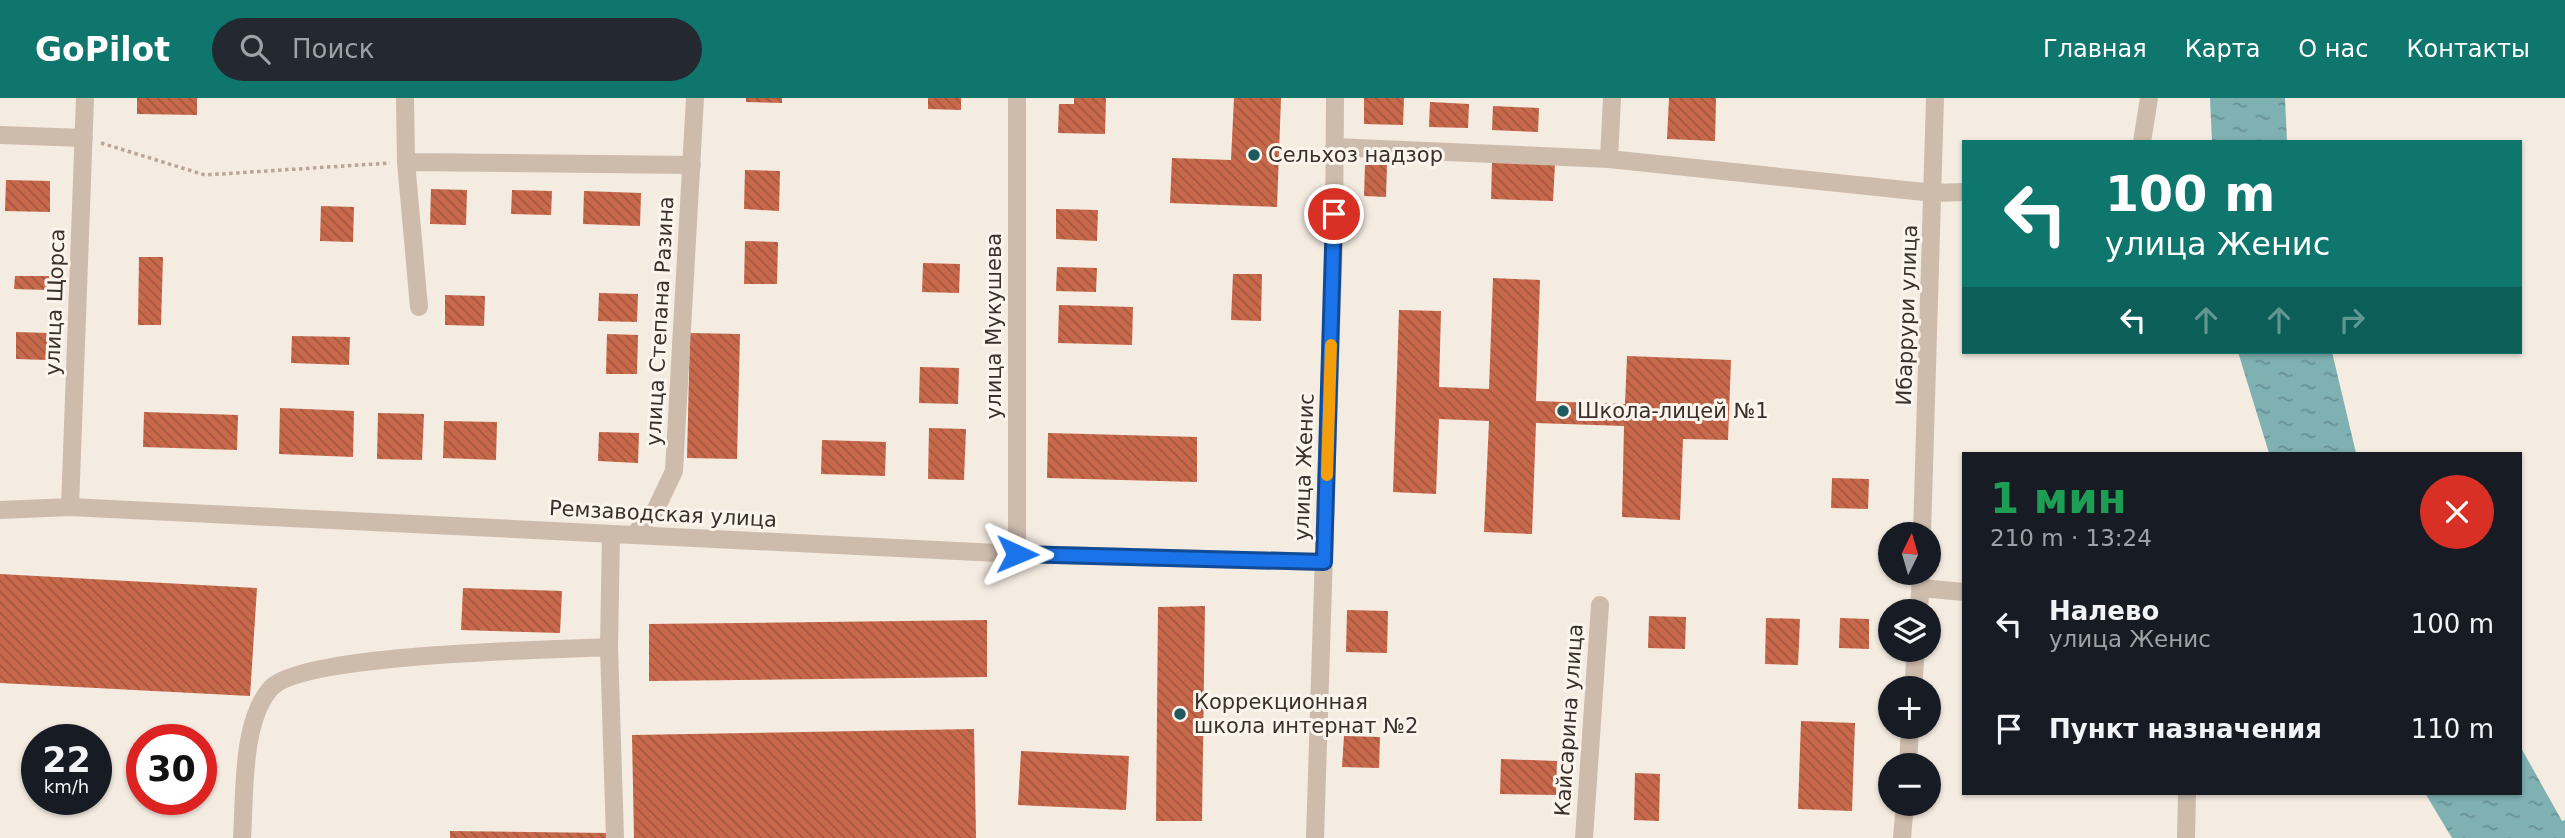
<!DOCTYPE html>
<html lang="ru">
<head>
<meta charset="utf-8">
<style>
  :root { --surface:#171b24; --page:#242831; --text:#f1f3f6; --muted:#9ea1a6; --accent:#0f766e }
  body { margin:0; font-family:"DejaVu Sans",sans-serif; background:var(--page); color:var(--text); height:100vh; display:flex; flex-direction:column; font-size:26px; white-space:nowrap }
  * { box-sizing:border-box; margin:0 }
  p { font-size:23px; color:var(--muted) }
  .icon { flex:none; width:38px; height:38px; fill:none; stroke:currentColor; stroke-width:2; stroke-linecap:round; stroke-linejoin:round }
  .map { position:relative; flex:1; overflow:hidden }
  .details { position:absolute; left:1962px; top:354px; width:560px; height:343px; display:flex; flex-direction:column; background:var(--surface); border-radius:0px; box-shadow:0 2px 5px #0004 }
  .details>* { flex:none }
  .top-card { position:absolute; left:1962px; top:42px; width:560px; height:214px; border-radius:0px; box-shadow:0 2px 5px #0004; background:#0f766e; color:#fff; overflow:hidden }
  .needle { width:46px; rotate:5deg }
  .controls { position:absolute; left:1878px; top:424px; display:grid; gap:14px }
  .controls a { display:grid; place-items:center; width:63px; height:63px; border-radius:50%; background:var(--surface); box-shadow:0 2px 5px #0004; font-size:35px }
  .speed { position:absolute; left:21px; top:626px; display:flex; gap:14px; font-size:35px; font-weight:700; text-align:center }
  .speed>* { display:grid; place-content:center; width:91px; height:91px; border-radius:50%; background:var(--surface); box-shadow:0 2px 5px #0004; line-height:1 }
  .speed small { font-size:18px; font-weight:400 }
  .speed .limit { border:10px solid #d22; background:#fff; color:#111 }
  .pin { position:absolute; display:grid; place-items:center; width:60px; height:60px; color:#fff; margin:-30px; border:4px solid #fff; border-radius:50%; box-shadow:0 2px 7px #0007 }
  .me { position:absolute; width:77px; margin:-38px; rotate:91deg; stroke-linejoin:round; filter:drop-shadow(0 0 5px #0008) }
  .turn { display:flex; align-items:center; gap:24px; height:147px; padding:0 28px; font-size:32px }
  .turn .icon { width:91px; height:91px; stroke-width:2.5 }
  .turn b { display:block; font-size:49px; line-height:60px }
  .lanes { display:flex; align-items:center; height:66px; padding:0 28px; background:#0003; justify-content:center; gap:35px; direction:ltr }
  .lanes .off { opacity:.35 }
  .round { display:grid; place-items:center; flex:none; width:74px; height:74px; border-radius:37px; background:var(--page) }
  .head { display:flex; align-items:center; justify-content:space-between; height:119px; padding:0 28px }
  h1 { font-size:42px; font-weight:700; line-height:52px; color:#1e9e55 }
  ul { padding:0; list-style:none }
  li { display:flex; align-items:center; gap:21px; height:105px; padding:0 28px }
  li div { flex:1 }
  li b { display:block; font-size:26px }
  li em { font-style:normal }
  header { display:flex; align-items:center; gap:42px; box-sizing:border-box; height:98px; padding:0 35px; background:var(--accent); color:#fff }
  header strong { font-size:33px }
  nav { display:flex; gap:38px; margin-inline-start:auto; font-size:24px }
  .search { width:490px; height:63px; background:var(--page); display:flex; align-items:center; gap:18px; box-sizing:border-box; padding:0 24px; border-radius:38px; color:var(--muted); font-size:26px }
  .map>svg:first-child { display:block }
  .water { fill:url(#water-ripples) }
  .building { fill:url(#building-back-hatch) }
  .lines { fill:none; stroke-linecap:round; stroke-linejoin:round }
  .path { stroke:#b9a596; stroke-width:3.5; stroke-dasharray:3.5 3.5; stroke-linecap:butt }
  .minor { stroke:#cdbbac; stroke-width:18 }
  .route-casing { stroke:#114b97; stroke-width:18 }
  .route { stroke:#1a73e8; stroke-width:12 }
  .slow { stroke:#f59e0b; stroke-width:12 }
  .poi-dot { fill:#1f5a5e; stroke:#fbf5ee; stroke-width:2.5 }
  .labels { text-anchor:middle; stroke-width:6; stroke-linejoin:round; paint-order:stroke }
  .poi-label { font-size:21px; fill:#3b302b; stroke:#fbf5ee; text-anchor:start }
  .street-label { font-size:21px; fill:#3b302b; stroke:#fbf5ee }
</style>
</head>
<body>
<header>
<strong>GoPilot</strong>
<div class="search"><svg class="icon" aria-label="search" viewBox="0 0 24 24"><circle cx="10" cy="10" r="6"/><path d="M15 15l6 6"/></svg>Поиск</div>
<nav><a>Главная</a><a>Карта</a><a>О нас</a><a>Контакты</a></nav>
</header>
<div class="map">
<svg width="2565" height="740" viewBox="0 0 2565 740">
  <defs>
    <pattern id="water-ripples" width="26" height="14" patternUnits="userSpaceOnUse" patternTransform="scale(1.75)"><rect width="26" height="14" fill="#7fb0b2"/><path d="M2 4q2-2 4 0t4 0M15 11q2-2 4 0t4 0" fill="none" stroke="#699091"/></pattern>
    <pattern id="building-back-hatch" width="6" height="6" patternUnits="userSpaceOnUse" patternTransform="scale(1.75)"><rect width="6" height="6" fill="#c8694b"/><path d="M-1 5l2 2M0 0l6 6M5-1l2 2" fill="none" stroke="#a4573f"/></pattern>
  </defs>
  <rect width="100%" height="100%" fill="#f4ebe1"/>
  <path class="water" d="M2210,0H2285L2287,44H2212Z
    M2238,254H2332L2356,355H2269Z
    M2520,648L2562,723L2565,722V740H2452L2425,695H2520Z"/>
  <path class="building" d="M137,0H197V17L137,16Z
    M746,0H782V5L746,4Z
    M928,0H961V12L928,11Z
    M1074,0H1106L1105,36L1058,35L1059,6H1074Z
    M1234,0H1281L1277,109L1170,105L1172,60L1231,62Z
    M1364,0H1404L1403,27L1364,26Z
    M1669,0H1716L1715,43L1667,41Z
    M1430,4L1469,6L1468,30L1429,29Z
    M1493,8L1539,10L1538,34L1492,32Z
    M1492,64L1555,66L1553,103L1491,101Z
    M1365,67H1387L1386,99L1364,98Z
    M745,72L780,73L779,113L744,111Z
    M6,82L50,83V114L5,113Z
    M431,91L467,92L466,127L430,126Z
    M512,92L552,93L551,117L511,116Z
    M584,93L641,95L640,128L583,126Z
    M321,108L354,109L353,144L320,143Z
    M1056,111L1098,112L1097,143L1056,141Z
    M745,143L778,144L777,186H744Z
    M139,159H163L161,227H138Z
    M923,165L960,166L959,195L922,194Z
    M1057,169L1097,170L1096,194L1056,193Z
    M1233,176H1262L1261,223L1231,222Z
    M15,178H49V192L14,191Z
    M1493,180L1540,182L1536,303L1625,306L1627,258L1731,262L1728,342L1683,341L1680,422L1622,419L1624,328L1536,325L1532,436L1484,434L1489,323L1439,321L1436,396L1393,394L1399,212L1441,213L1439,289L1489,291Z
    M599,195L638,196L637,224L598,223Z
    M445,197L485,198L484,228L445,227Z
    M1059,207L1133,209L1132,247L1058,245Z
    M16,234L48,235L47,262L16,261Z
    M690,235L740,236L737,361L687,360Z
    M607,236L638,237L637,276H606Z
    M292,238L350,239L349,267L291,265Z
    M920,269L959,270L958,306L919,305Z
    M280,310L354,313L353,359L279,356Z
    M144,314L238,317L237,352L143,349Z
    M378,315L424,316L422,362L377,361Z
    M444,323L497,324L496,362L443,360Z
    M929,330L966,331L964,382L928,381Z
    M599,334L639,335L638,365L598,363Z
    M1048,335L1197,339V384L1047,380Z
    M822,342L886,344L885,378L821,376Z
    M1832,380L1869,381L1868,411L1831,410Z
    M0,476L257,490L250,598L0,585Z
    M463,490L562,493L560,535L461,532Z
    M1205,508L1202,723H1156L1158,509Z
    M1347,512L1388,513L1387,555L1346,554Z
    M1649,518L1686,519L1685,551L1648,550Z
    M1766,520L1800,521L1798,567L1765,566Z
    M1840,520L1869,521V551L1839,550Z
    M987,522V579L649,583V526Z
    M1801,623L1855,625L1852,713L1798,711Z
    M974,631L976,740H634L632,637Z
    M1344,638L1380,639L1379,670L1342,669Z
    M1021,653L1129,658L1126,712L1018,707Z
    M1501,661L1557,663L1556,697L1500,696Z
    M1635,675L1660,676L1659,723L1634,722Z
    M450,733L608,735V740H450Z"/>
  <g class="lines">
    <path class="path" d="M101,45L205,77L390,65"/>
    <path class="minor" d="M405,0L406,64L419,209
      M0,37L84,40
      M2142,44L2149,0
      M1334,49L1609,61L1934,95L1964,94
      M1609,61L1612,0
      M406,64L692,67
      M70,409L85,0
      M0,412L70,409L1017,456L1324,464
      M611,436L609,549L615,740
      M1922,436L1935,0
      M634,437L656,411L674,373L695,0
      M1017,456V0
      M1921,490L1964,494
      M1919,513L1921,474
      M1913,590L1916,551
      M1908,667L1910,628
      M242,740C245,697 241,623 271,590C303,555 552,552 609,549
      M1315,740L1334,139L1335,0
      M1584,740L1600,507
      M1902,740L1905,705
      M2186,740L2187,695"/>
  </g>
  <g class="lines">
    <defs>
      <path id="route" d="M1017,456L1324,464L1334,116"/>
    </defs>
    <use href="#route" class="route-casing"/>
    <use href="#route" class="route"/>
    <path class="slow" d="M1327,377L1331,247"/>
  </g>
  <g class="poi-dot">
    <circle cx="1254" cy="57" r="7"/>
    <circle cx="1563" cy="313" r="7"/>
    <circle cx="1180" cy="616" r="7"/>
  </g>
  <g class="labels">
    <g class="poi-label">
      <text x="1268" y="64">Сельхоз надзор</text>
      <text x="1577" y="320">Школа-лицей №1</text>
      <text x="1194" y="611">Коррекционная<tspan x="1194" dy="24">школа интернат №2</tspan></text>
    </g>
    <g class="street-label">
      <text transform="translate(55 204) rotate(-88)" y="7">улица Щорса</text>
      <text transform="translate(1907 217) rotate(-88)" y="7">Ибаррури улица</text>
      <text transform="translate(660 223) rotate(-87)" y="7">улица Степана Разина</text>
      <text transform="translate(994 228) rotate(-90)" y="7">улица Мукушева</text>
      <text transform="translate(1304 369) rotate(-88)" y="7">улица Женис</text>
      <text transform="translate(663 416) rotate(3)" y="7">Ремзаводская улица</text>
      <text transform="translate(1569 622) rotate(-86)" y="7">Кайсарина улица</text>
    </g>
  </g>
</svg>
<div class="controls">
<a><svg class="needle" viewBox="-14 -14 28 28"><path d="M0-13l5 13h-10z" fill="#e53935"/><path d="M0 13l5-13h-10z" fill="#9ea1a6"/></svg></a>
<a><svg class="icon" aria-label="layers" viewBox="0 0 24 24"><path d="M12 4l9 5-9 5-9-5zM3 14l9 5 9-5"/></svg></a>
<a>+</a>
<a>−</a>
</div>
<div class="speed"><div>22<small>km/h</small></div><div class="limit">30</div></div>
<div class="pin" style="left:1334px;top:116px;background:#d93025"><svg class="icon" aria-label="arrive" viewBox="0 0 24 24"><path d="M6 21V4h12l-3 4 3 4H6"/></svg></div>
<svg class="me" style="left:1017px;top:456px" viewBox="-20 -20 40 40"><path d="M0-17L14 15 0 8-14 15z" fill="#1a73e8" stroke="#fff" stroke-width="4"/></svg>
<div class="top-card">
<div class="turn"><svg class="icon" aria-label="left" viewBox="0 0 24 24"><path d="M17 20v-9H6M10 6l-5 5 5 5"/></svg><div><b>100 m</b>улица Женис</div></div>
<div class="lanes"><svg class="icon" aria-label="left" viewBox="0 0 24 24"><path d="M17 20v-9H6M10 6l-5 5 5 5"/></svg><svg class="icon off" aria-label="ahead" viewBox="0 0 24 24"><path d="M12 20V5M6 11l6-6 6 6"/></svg><svg class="icon off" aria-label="ahead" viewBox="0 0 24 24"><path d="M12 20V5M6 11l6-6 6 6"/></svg><svg class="icon off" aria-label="right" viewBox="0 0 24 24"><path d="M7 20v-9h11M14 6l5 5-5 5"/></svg></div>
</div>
<section class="details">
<div class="head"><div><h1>1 мин</h1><p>210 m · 13:24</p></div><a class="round" style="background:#d93025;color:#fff"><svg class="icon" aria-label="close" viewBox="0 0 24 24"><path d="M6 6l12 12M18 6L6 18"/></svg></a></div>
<ul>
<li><svg class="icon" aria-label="left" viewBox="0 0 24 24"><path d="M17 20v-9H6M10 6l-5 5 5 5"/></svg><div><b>Налево</b><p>улица Женис</p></div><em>100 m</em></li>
<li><svg class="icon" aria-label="arrive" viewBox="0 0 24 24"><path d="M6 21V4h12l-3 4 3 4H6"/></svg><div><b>Пункт назначения</b></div><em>110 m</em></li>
</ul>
</section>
</div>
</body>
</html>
